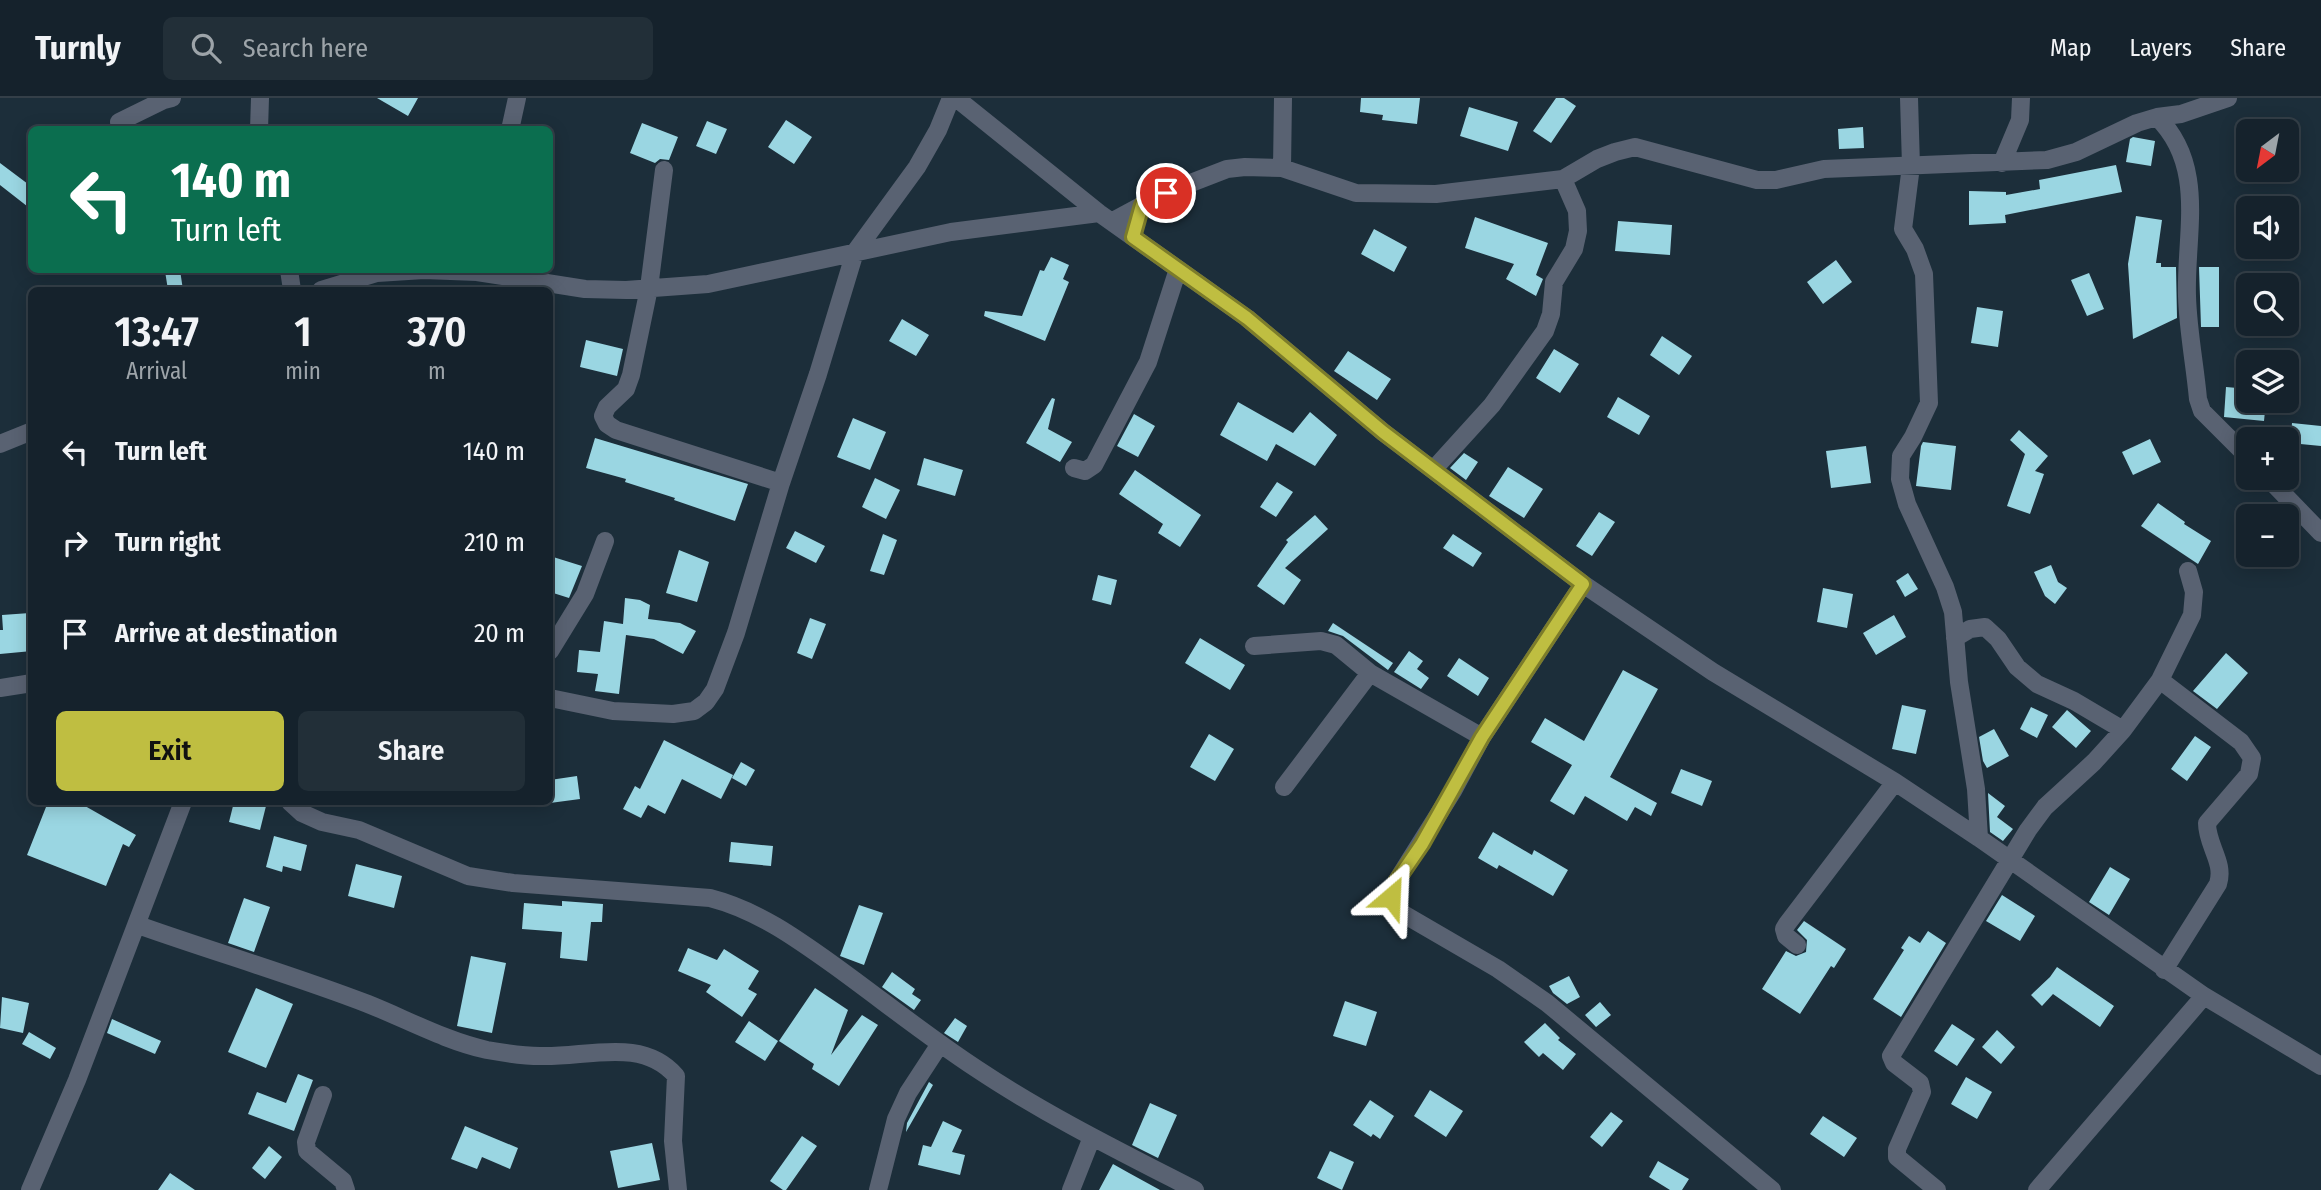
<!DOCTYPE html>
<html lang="en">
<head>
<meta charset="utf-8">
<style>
  :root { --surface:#15222c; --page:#222f38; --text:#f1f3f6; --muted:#9da4a9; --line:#343f48; --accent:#bfbe41 }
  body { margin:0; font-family:"Fira Sans Condensed",sans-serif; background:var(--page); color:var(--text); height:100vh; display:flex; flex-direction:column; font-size:26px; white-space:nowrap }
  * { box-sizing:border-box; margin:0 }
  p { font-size:23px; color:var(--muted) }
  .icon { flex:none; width:38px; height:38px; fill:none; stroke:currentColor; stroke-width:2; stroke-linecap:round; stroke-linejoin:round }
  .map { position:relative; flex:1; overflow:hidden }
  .sheet { position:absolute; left:28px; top:189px; width:525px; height:518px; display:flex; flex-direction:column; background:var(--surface); border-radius:10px; box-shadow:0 4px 18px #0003,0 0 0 2px var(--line) }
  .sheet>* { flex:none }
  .top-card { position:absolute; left:28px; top:28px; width:525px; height:147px; border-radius:10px; box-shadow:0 4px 18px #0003,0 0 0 2px var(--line); background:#0b6e4f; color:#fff; overflow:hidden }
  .needle { width:46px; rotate:212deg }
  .fabs { position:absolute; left:2236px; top:21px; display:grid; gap:14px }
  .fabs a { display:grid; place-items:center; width:63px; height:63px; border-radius:10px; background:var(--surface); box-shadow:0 4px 18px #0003,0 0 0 2px var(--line); font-size:35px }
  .pin { position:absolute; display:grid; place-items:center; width:60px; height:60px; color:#fff; margin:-30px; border:4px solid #fff; border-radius:50%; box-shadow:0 2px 7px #0007 }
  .me { position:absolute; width:77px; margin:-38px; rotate:26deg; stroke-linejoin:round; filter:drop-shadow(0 0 5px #0008) }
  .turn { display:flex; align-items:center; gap:24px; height:147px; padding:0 28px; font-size:32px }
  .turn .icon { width:91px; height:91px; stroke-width:2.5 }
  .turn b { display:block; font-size:49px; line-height:60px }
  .eta { display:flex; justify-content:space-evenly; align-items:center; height:119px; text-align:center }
  .eta b { font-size:42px; font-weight:600; line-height:49px }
  .primary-button { display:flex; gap:14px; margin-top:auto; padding:14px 28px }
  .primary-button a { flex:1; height:80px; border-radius:10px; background:var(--accent); color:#111; font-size:28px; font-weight:600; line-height:80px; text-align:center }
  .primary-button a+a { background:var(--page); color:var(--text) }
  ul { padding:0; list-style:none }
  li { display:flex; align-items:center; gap:21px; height:91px; padding:0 28px }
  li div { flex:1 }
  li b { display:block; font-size:26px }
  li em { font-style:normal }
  header { display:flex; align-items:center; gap:42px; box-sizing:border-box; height:98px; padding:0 35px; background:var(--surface); border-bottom:2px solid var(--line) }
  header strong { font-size:33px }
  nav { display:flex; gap:38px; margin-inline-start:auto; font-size:24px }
  .search { width:490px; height:63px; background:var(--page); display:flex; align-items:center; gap:18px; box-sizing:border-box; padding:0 24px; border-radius:10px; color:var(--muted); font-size:26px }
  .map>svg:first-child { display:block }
  .building { fill:#9ad6e2 }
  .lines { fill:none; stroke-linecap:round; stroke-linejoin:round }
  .minor { stroke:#596272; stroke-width:18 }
  .route-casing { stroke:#7c7c2a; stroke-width:18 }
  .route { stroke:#bfbe41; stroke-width:12 }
</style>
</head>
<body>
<header>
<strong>Turnly</strong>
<div class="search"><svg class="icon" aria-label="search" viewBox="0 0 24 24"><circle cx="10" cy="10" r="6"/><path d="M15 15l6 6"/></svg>Search here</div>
<nav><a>Map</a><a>Layers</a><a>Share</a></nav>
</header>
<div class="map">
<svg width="2321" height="1092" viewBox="0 0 2321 1092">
  <rect width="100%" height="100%" fill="#1c2e3a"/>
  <path class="building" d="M377,0H418L408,18Z
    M1361,0H1420L1417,26L1382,22L1383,17L1360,14Z
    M1556,0H1564L1576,8L1551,45L1533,33Z
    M1469,9L1518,24L1508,53L1460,38Z
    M786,22L812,39L794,66L768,49Z
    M707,23L727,31L716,56L696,48Z
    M642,25L678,39L669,62L660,61L655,65L630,55Z
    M1863,29L1864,50L1839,51L1838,31Z
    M2133,39L2155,43L2151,68L2126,64L2130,41Z
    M0,65L32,89V112L0,87Z
    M2116,67L2122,94L2005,117L2006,125L1969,127V93L2006,94V97L2040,91L2039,82Z
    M2136,118L2162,122L2156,165H2161V169H2176L2177,220L2133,241L2128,166Z
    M1475,119L1548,145L1536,177L1543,181L1536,198L1506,181L1514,166L1465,150Z
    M1618,123L1672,127L1670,157L1615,153Z
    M1374,131L1407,149L1394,174L1361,156Z
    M1051,159L1069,167L1063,181L1069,184L1045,243L984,218L985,213L1022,218L1040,172L1044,173Z
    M1836,162L1852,184L1823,206L1807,184Z
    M2199,169H2219V229H2201Z
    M180,172L183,192H168L165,173Z
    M2089,175L2104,211L2087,218L2071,182Z
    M1977,209L2003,213L1998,249L1971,245Z
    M902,221L929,237L916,258L889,243Z
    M1662,238L1692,258L1679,277L1650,257Z
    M586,242L623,251L617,278L580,269Z
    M1554,251L1579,266L1560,295L1536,280Z
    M1348,253L1391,281L1377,302L1334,273Z
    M2226,289L2249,291V303H2266L2264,323L2224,319Z
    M1618,299L1650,318L1639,337L1607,319Z
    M1052,300L1055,301L1048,331L1072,344L1060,364L1026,345Z
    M1238,304L1293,335L1310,314L1337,337L1315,368L1276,346L1267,363L1220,337Z
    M1134,316L1155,328L1138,359L1117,348Z
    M853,320L886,334L870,372L837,359Z
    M2292,325L2321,328V348L2290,345Z
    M2019,332L2048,358L2035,373L2044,376L2030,416L2007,408L2025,356L2010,342Z
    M595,340L748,386L735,423L674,402L675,400L625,384L626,381L586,370Z
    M2150,341L2161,364L2133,377L2122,354Z
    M1923,344L1956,348L1951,392L1916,388L1921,348Z
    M1866,348L1871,385L1831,390L1826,353Z
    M1464,355L1478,364L1466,382L1450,370Z
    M924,360L963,372L955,398L917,387Z
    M1508,369L1543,391L1524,420L1489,398Z
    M1135,372L1201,417L1180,449L1158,435L1163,426L1119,396Z
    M875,380L900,392L886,421L862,409Z
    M1277,384L1293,394L1276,419L1260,409Z
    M2158,405L2185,424L2184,426L2211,443L2198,466L2141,428Z
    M1599,414L1615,424L1592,458L1576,448Z
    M1315,417L1328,431L1285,470L1301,482L1284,507L1257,488L1288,444L1286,442Z
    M795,433L825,448L816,465L786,450Z
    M883,436L897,442L884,477L870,473Z
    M1453,436L1482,455L1473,469L1443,450Z
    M679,452L709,464L697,504L666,495Z
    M550,458L582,468L569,500L550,494Z
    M2051,467L2058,484L2067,490L2055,506L2045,498L2034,474Z
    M1908,475L1918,491L1905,499L1896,483Z
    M1098,477L1117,482L1111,507L1092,502Z
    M1823,490L1853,496L1847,530L1817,524Z
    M625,500L640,502L650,507L648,521L680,525L696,533L683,556L654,541L626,537L619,596L595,593L598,576L577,574L579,552L600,554L604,523L623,526Z
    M30,515L32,553L0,556V532H3L2,517Z
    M1894,517L1906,539L1876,557L1863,535Z
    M810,520L826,526L812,561L797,555Z
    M1333,525L1393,565L1388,572L1343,538L1328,533Z
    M1200,540L1245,567L1230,592L1185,565Z
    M1409,553L1423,563L1417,571L1429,580L1421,591L1394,574Z
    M2226,555L2248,575L2217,611L2193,593Z
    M1459,560L1489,580L1478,598L1447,578Z
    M1623,572L1658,591L1610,679L1657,705L1651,718L1635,709L1627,723L1585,698L1574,717L1550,703L1572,667L1531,644L1545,620L1584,643Z
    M1902,607L1926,612L1916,656L1892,651Z
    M2031,609L2048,617L2037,640L2020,631Z
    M2067,612L2091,633L2076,650L2052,629Z
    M1994,631L2009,658L1987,670L1983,663L1979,639Z
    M1209,636L1234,651L1215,683L1190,669Z
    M2195,638L2211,649L2187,683L2171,671Z
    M664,642L733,677L721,701L682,681L665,716L648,707L641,720L623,711L635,688L640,691Z
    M741,664L755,672L746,688L732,680Z
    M1681,671L1712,683L1702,708L1671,695Z
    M577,678L580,701L550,705V682Z
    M1988,695L2005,708L1997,719L2013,731L2003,743L1990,734Z
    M48,704H78L136,737L129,749L123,746L106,788L27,757Z
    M234,704H267L260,732L229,724Z
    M1493,734L1532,757L1534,752L1568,772L1553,798L1499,767L1497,771L1478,760Z
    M274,738L307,747L301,773L283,768L282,774L266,769Z
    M731,744L773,748L771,768L729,764Z
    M356,766L402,778L394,810L348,798Z
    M2110,769L2130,781L2109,817L2089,804Z
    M2002,797L2035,818L2020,843L1986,823Z
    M244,800L270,809L254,854L228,845Z
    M562,803L603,806L602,824H591L587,863L560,860L562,834L522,831L524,805L562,808Z
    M859,807L883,815L864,867L840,858Z
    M1804,823L1846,851L1834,870L1831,868L1800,916L1762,891L1786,853L1796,858L1806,854L1807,842L1797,832Z
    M1928,833L1946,845L1901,919L1873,901L1904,852L1901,850L1909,838L1920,845Z
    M688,850L717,862L724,851L759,873L748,891L757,896L742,919L706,894L711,887L678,873Z
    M471,858L506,865L492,935L457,928Z
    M2057,869L2114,908L2100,929L2053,896L2042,908L2031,897L2050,879Z
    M892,874L915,891L912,896L921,902L914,912L882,889Z
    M1569,878L1580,899L1567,906L1553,895L1549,888Z
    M256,890L293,906L266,970L228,954Z
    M815,890L848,912L831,957L862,917L878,927L839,988L812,971L814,966L779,943Z
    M2,899L29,905L23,935L0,930Z
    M1345,903L1377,914L1366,948L1333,938Z
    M1600,904L1611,917L1596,929L1585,917Z
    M955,920L967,928L958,944L944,935Z
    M112,921L161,943L155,956L107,935Z
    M749,923L778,943L765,963L735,944Z
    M1545,925L1560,940L1558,942L1576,956L1563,972L1543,955L1539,959L1524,944Z
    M1952,926L1975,941L1957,968L1934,953Z
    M1997,932L2015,949L2001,966L1982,949Z
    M29,934L56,950L50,961L22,946Z
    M298,976L313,982L294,1033L248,1016L257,994L286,1005Z
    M1966,979L1992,994L1977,1021L1951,1006Z
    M929,984L933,987L906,1034L907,1025Z
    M1430,992L1463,1013L1446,1039L1414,1018Z
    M1370,1002L1394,1018L1380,1041L1373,1036L1371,1039L1353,1027Z
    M1150,1005L1177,1017L1158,1060L1132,1047Z
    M1611,1014L1623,1023L1602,1049L1590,1039Z
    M1823,1018L1857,1040L1844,1059L1810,1036Z
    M943,1023L962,1032L952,1054L965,1057L960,1077L918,1067L923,1047L931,1049Z
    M465,1028L518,1050L510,1071L482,1059L477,1071L451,1061Z
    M802,1038L817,1048L786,1092H783L770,1083Z
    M652,1045L660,1082L618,1090L610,1053Z
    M269,1048L282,1059L265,1081L252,1070Z
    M1330,1053L1354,1064L1342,1092L1317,1080Z
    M1658,1063L1689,1081L1682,1092H1670L1649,1079Z
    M1113,1066L1129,1075L1160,1092H1099Z
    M170,1075L195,1092H158Z"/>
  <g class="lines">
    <path class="minor" d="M956,0L1099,115L1247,220L1383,334L1583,486L1713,574L1895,684L1979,740L2204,898L2321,968
      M1909,0L1911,68L1903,131L1915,151L1924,176L1929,305L1913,339L1901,358L1900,381L1907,406L1945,489L1953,514L1959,584L1976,691L1979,740
      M2157,19C2207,68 2185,136 2187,198C2188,233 2195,267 2198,301L2202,313L2249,360
      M119,24L164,2L172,0
      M259,32L260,0
      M510,32L517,0
      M2002,65L2020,22L2021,0
      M1282,70L1283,0
      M664,72L649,190L631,277L626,291L607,309L603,318L607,326L616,332L781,385
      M1113,123L1165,95L1227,71L1245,69L1282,70L1356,95L1436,96L1563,81L1597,61L1615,54L1635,49L1757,82H1776L1824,71L2047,62L2076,54L2137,25L2157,19L2181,16L2228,0
      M289,172L292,192
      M321,192L377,175L424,172L477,174L585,191L626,192L708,186L951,134L1099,115
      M0,346L32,333
      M1074,370L1085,373L1094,367L1148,264L1178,171
      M1433,372L1492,307L1545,233L1551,216L1554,184L1574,151L1578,133L1577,113L1563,81
      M2268,380L2321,435
      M1583,486L1482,639L1453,693L1396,784L1391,799L1400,814L1498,871L1547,905L1772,1092
      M1955,540L1970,531L1985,529L1998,541L2017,569L2037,586L2074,603L2123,632
      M1254,548L1321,543L1336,547L1370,575L1482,639
      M550,553L585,496L605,443
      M2160,582L2241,644L2252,660L2249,676L2207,725C2207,748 2225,764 2218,786L2164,872
      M0,590L32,585
      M550,600L613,613L673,616L694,613L706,604L715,591L736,535L781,385L818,276L855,154L917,69L938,32L951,0
      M1284,689L1370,575
      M290,704L302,715L322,724L359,732L468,778L513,785L710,800C757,812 796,840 835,868C882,902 928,939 977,971C1046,1017 1121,1054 1195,1092
      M138,827C214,854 293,877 368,906C408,922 446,943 487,952C504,955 523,958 540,958C585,960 642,938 676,978L673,1043L678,1092
      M1797,847L1786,838L1784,831L1787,826L1895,684
      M323,997L306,1044L307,1053L343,1083L346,1092
      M30,1092L77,982L183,704
      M878,1092L896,1021L908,995L940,946
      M1071,1092L1092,1039
      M1937,1092L1897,1059V1051L1922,994L1920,985L1894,965L1891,958L2028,732L2045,709L2094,664L2123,632L2160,582L2192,517L2194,494L2188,473
      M2037,1092L2204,898"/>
  </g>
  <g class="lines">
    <defs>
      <path id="route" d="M1166,95L1142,107L1133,139L1247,220L1383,334L1583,486L1482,639L1422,746L1396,784L1391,799"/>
    </defs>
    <use href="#route" class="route-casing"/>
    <use href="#route" class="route"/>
  </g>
</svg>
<div class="fabs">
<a><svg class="needle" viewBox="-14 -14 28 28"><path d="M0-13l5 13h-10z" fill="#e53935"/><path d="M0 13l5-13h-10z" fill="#9da4a9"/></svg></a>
<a><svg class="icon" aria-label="sound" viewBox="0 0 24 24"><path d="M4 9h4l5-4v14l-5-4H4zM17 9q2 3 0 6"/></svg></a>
<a><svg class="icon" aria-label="search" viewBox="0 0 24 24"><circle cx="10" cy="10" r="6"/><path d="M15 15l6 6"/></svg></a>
<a><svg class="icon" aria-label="layers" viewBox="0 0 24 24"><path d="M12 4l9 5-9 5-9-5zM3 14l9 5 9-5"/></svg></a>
<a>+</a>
<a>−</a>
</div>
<div class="pin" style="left:1166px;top:95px;background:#d93025"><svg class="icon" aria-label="arrive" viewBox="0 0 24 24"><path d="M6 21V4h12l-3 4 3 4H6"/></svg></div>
<svg class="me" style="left:1391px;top:799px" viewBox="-20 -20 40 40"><path d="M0-17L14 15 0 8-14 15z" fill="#bfbe41" stroke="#fff" stroke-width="4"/></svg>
<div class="top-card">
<div class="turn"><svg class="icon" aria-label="left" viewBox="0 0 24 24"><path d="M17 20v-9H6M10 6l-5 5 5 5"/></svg><div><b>140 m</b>Turn left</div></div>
</div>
<section class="sheet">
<div class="eta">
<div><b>13:47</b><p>Arrival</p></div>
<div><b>1</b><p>min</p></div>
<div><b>370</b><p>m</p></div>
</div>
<ul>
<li><svg class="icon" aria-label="left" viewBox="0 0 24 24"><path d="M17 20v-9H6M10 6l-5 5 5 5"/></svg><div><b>Turn left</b></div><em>140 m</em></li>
<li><svg class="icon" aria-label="right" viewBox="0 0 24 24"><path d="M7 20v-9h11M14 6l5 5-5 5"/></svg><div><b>Turn right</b></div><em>210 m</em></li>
<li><svg class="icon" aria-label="arrive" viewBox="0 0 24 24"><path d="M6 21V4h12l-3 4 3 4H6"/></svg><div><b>Arrive at destination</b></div><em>20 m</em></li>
</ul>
<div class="primary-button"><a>Exit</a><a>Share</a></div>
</section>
</div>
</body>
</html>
